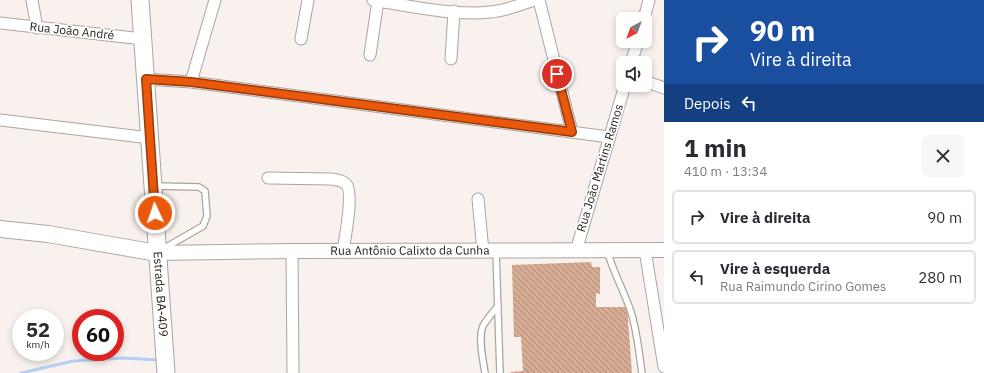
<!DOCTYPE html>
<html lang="pt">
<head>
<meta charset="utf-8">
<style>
  :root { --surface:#fff; --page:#f7f7f7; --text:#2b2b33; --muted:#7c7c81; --line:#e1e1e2 }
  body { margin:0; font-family:"IBM Plex Sans",sans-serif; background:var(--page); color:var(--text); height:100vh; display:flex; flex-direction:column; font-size:15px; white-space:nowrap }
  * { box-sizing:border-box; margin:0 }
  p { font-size:13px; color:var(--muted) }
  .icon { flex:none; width:22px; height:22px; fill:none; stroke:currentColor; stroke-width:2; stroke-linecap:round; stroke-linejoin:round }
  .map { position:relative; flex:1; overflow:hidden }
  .side { display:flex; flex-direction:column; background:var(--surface); width:320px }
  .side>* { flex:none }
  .guide { background:#1a4fa0; color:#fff; overflow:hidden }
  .needle { width:26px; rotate:221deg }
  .fabs { position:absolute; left:616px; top:12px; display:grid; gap:8px }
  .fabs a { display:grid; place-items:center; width:36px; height:36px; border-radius:6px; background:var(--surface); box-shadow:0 2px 6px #0003; font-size:20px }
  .speed { position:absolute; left:12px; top:309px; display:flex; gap:8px; font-size:20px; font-weight:700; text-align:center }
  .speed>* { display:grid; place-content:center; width:52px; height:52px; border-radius:50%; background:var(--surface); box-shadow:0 2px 6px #0003; line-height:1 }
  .speed small { font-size:10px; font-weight:400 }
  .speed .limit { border:6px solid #d22; background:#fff; color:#111 }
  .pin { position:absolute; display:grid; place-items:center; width:34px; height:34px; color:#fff; margin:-17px; border:2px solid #fff; border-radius:50%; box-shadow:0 1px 4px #0007 }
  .me { position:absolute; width:44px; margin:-22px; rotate:357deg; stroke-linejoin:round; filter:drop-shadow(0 0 3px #0008) }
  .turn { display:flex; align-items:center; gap:14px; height:84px; padding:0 20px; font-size:18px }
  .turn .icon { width:52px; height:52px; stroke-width:2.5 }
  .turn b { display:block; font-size:28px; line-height:34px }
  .then { display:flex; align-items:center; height:38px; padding:0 20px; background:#0003; gap:8px; font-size:15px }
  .round { display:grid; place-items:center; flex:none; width:42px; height:42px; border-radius:6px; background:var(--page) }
  .headline { display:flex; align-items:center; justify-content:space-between; height:68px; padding:0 20px }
  h1 { font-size:24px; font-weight:700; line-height:30px }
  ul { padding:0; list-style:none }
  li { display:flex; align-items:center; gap:12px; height:54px; margin:0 8px 6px; padding:0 12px; border:2px solid var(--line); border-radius:6px }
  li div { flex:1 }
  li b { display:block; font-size:15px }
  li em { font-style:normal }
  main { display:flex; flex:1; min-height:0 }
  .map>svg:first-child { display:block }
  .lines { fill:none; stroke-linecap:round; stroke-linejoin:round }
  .stream { stroke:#b3d0f4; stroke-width:3 }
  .building { fill:url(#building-back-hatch) }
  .service-casing { stroke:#aba5a1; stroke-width:8 }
  .minor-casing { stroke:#aba5a1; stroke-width:13 }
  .tertiary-casing { stroke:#aba5a1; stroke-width:16 }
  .secondary-casing { stroke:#aba5a1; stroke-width:18 }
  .primary-casing { stroke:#aba5a1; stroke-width:19 }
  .service { stroke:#fff; stroke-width:5.5 }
  .minor { stroke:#fff; stroke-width:11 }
  .tertiary { stroke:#fff; stroke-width:14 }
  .secondary { stroke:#fff; stroke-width:16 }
  .primary { stroke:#fff; stroke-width:17 }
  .route-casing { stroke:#983908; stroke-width:10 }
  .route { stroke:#ea580c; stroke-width:7 }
  .labels { text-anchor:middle; stroke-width:3.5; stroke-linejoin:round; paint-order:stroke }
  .street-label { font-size:12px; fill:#1f1d1c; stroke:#fff }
</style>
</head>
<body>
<main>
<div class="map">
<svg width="664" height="373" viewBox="0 0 664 373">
  <defs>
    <pattern id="building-back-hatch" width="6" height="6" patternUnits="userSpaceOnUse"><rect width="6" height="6" fill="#d6ac94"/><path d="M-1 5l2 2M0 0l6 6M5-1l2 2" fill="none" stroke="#ad8b78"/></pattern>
  </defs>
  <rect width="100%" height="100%" fill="#f8f1ed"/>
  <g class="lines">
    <path class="stream" d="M21,373L73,361L122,358L160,360"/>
  </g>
  <path class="building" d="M591,262L592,267H600V294L596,293V307H627L632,373H511L510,372L523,371L521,337H514L512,265Z"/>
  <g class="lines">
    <defs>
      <path id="service" d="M155,186L199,187L205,191L207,216L203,226L163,249
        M607,250C613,272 624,291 631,312C637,331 639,353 642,373
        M496,251L500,373
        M485,373C483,360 478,338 483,326C487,319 493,312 498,306"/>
      <path id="minor" d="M32,0L37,28
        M373,0C409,6 454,16 490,12C505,11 519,5 534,0
        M539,0L572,132
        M644,19L649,0
        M0,23L143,39
        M301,39L308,0
        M370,55L378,0
        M451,59L454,11
        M631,63L638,41
        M146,79L191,82L609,137
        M645,81L664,88
        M191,82L215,0
        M0,120L150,138
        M268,178L331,179C336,180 342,180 346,184C354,192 345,238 343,251
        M478,199L483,251
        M645,250L664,367
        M292,251L293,373
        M576,251L625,85"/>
      <g id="tertiary">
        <path id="s1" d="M157,253L292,251L664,250"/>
      </g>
      <path id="secondary" d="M0,229L48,234L157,253"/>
      <g id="primary">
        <path id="s2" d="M140,0L166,373"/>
      </g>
    </defs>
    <use href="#service" class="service-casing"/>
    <use href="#minor" class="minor-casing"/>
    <use href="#tertiary" class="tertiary-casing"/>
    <use href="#secondary" class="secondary-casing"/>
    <use href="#primary" class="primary-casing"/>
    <use href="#service" class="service"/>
    <use href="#minor" class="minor"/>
    <use href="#tertiary" class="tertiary"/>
    <use href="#secondary" class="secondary"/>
    <use href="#primary" class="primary"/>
  </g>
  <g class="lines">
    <defs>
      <path id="route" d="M155,213L146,79L191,82L572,132L557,74"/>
    </defs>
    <use href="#route" class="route-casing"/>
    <use href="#route" class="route"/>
  </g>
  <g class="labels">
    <g class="street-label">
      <text transform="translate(72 31) rotate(6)" y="4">Rua João André</text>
      <text transform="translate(600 168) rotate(-73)" y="4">Rua João Martins Ramos</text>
      <text dy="4" stroke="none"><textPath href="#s1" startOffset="253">Rua Antônio Calixto da Cunha</textPath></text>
      <text dy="4" stroke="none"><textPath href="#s2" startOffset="295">Estrada BA-409</textPath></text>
    </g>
  </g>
</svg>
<div class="fabs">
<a><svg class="needle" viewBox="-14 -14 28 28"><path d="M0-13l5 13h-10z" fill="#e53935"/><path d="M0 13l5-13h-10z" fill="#7c7c81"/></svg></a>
<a><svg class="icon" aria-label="sound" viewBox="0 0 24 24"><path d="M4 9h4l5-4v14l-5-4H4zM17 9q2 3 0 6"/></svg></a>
</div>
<div class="speed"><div>52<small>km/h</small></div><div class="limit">60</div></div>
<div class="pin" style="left:557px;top:74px;background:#d93025"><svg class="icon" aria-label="arrive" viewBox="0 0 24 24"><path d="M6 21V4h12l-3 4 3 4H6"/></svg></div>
<svg class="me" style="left:155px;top:213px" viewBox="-20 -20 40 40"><circle r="17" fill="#ea580c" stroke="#fff" stroke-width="3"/><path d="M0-11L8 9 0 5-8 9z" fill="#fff"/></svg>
</div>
<section class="side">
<div class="guide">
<div class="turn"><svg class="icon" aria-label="right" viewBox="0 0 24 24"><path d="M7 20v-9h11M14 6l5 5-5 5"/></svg><div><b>90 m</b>Vire à direita</div></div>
<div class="then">Depois<svg class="icon" aria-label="left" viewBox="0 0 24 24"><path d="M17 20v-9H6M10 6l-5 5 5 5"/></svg></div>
</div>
<div class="headline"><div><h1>1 min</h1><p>410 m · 13:34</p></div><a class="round"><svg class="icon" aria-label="close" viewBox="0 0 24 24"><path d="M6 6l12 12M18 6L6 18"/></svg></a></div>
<ul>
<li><svg class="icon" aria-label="right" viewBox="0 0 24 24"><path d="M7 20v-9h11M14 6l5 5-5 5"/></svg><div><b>Vire à direita</b></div><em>90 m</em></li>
<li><svg class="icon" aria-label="left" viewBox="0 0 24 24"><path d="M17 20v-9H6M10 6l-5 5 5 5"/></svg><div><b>Vire à esquerda</b><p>Rua Raimundo Cirino Gomes</p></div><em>280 m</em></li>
</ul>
</section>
</main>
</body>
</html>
